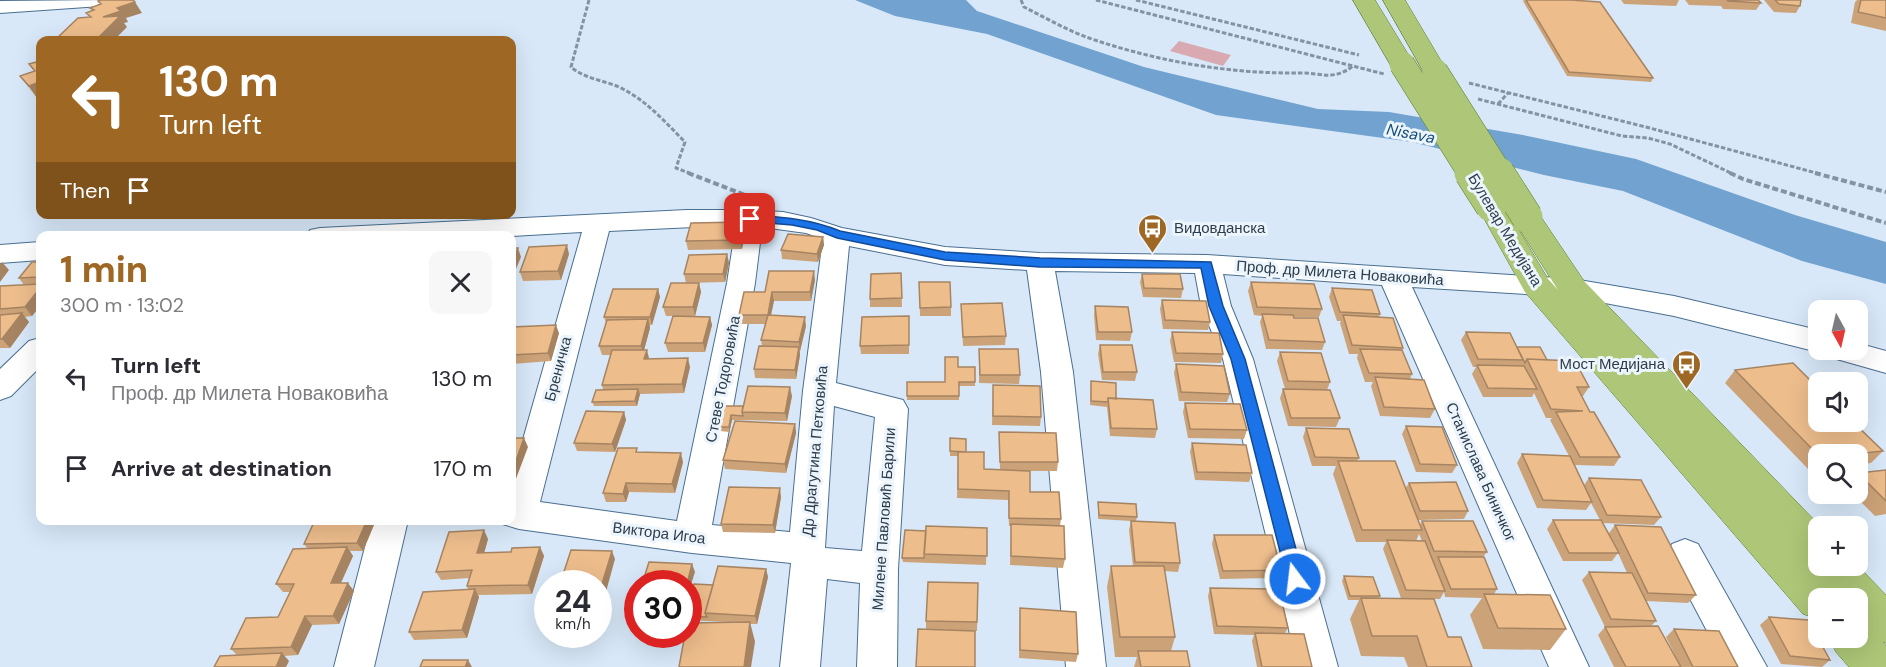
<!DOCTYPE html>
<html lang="en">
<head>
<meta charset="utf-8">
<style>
  :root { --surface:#fff; --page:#f7f7f7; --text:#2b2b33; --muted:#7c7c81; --accent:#9f6724 }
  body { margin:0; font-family:"DM Sans",sans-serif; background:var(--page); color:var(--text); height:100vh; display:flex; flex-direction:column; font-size:22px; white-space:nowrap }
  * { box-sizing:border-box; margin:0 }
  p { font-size:20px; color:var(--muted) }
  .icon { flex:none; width:33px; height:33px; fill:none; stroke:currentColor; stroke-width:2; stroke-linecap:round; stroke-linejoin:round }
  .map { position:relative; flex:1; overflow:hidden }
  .details { position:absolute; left:36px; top:231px; width:480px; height:294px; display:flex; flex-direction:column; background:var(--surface); border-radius:12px; box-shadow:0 6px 24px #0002 }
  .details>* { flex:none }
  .banner { position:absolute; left:36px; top:36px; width:480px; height:183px; border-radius:12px; box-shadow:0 6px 24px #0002; background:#9f6724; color:#fff; overflow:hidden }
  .needle { width:39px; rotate:172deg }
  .buttons { position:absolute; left:1808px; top:300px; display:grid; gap:12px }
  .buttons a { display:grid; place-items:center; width:60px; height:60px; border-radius:12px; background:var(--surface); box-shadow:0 6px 24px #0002; font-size:30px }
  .speed { position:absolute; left:534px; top:570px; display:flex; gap:12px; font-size:30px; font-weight:700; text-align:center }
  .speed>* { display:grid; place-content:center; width:78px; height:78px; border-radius:50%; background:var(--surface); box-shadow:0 6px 24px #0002; line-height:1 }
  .speed small { font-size:15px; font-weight:400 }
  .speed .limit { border:9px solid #d22; background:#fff; color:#111 }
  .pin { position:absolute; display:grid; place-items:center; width:51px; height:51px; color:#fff; margin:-26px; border-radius:12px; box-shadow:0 3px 9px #0006 }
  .me { position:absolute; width:66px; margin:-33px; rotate:345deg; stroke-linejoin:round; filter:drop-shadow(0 0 4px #0008) }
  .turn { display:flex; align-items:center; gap:21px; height:126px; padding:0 24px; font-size:27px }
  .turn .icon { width:78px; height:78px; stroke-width:2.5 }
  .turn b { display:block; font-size:42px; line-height:51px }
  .then { display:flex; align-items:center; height:57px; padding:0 24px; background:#0003; gap:12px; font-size:22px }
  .round { display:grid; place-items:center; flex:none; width:63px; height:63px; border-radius:12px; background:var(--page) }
  .head { display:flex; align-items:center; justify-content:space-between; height:102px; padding:0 24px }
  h1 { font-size:36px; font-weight:800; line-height:45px; color:var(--accent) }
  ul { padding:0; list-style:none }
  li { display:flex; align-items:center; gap:18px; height:90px; padding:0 24px }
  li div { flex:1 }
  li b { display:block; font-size:22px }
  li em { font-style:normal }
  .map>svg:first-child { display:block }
  .green { fill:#d9a9b1 }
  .water { fill:#72a3d0 }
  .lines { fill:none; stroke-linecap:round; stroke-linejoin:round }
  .minor-casing { stroke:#4a6f90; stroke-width:2 }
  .major-casing { stroke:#5c7d2d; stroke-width:1 }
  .path-far1 { stroke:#8393a3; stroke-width:3; stroke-dasharray:4.5 2; stroke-linecap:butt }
  .path { stroke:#8393a3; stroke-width:4; stroke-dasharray:6 3; stroke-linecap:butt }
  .minor { fill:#fff; fill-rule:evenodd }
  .major { fill:#adc677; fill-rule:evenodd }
  .major-bridge-far1-casing { stroke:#5c7d2d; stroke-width:26; stroke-linecap:butt }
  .major-bridge-casing { stroke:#5c7d2d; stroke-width:32; stroke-linecap:butt }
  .major-bridge-far1 { stroke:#adc677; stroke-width:25 }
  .major-bridge { stroke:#adc677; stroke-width:31 }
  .wall { fill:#cca378; fill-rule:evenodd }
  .shaded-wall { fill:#a68462 }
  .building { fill:#edbd8c; stroke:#a68462; stroke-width:1.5 }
  .route { fill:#1a73e8; stroke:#114b97; stroke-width:1.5 }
  .labels { text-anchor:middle; stroke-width:6; stroke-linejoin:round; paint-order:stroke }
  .poi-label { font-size:15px; fill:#2c3c4b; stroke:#ecf5fc; text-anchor:start }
  .street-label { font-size:15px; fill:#2c3c4b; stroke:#ecf5fc }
  .water-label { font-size:16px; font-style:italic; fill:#174e79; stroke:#ecf5fc }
</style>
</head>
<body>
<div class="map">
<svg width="1886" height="667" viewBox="0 0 1886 667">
  <rect width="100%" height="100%" fill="#d8e8f8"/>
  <path class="green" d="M1179,41L1231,55L1223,66L1170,51Z"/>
  <path class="water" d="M855,0H966L977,11L1144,67L1318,109L1389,112L1523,135L1636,159L1795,215L1886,242V284L1802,261L1623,191L1544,175L1412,142L1216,115L987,34L895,16Z"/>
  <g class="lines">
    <defs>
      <path id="minor" d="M111,0L108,4L101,6L0,13V1Z
        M687,210H752L783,212L811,218L842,228L945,247L1040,253L1207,255L1573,279L1674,296L1818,330V350H1825L1818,352L1674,316L1573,297L1412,287L1589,667H1549L1382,285L1223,274L1231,306L1253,359L1338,667H1298L1223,359L1201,306L1195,273L1055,271L1073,372L1106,667H1066L1041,372L1027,270L945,265L849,246L836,383L903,400L908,409L898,569L897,667H857L860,583L827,579L820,667H780L791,563L692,553L519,529L499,523L498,520H512V478L582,232L512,236H307L310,230L320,228ZM736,225L727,283L677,521L540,502L609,231ZM762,227L806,233L823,239L803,391L790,532L712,525L755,283ZM834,406L875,417L862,551L825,548Z
        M40,242V260L0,263V245Z
        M40,338V367L11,396L0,400V369L29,341Z
        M1857,343L1886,351V373L1833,358L1829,350H1857Z
        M372,520H408L374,667H334Z
        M1685,539L1698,544L1767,667H1726L1667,555L1672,544Z"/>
      <path id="major" d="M1353,0H1375L1414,64L1411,69L1402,71L1393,69Z
        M1383,0H1405L1447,71L1444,76L1435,78L1426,76Z
        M1491,197L1501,200L1548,279L1558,290L1512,217L1517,211L1527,208L1537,211L1584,281L1820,526H1818V566L1857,565L1886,595V643L1883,642L1886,646V667H1849L1836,652L1829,638H1857V598H1818V619L1803,614L1525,292L1477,206L1481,200Z"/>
    </defs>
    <use href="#minor" class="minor-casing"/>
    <use href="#major" class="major-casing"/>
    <path class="path-far1" d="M589,0L571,67C586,80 606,80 623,89C648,102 666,123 685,142L676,168L692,174
      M1021,0L1024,7C1044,17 1065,29 1086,37C1155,61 1228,74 1301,73C1323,73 1333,81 1353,66
      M1096,0L1384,74
      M1136,0L1359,55
      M1469,83L1646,127L1820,174
      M1478,99L1622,136L1648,138L1670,144L1733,174
      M1498,104L1508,93"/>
    <path class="path" d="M688,173L753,198V200
      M1730,173L1743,179L1886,223
      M1815,173L1886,192"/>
    <use href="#minor" class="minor"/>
    <use href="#major" class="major"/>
    <defs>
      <path id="major-bridge-far1" d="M1402,64L1471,174
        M1435,71L1500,174"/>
      <path id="major-bridge" d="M1470,173L1491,206
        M1499,173L1527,217"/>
    </defs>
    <use href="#major-bridge-far1" class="major-bridge-far1-casing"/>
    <use href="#major-bridge" class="major-bridge-casing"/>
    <use href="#major-bridge-far1" class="major-bridge-far1"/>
    <use href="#major-bridge" class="major-bridge"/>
  </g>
  <path class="wall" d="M1524,0H1571L1653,78L1651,82L1567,76L1523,1Z
    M1621,0H1679L1676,6L1624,4Z
    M1685,0H1758L1761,3L1756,10L1723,9L1721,6L1689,5Z
    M1764,0H1801L1800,6L1796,13L1774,12Z
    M1857,0H1886V31L1851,23L1855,2Z
    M40,57L37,98L20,76L34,71L29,64L39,61L37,58Z
    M745,231L742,249L688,250L686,241Z
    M823,237L824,245L818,262L782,259L781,250Z
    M569,254L561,280L523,281L520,272Z
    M727,254L729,263L725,282L686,283L684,274Z
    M40,262V306L32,316L25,317L29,322L10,348H0V286L24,285L19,278Z
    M901,273L902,307H870V299Z
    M1142,274L1183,289L1181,298L1143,297L1140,282Z
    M815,280L811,301H774L771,315L806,326L800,351V355L796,379L755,378L754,369L762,346L761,340L765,324H740L739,315L765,292Z
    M919,282L951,307V316H920Z
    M1251,282L1322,309L1319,317H1293L1325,342L1322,350L1266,349L1260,322L1262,316L1254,315L1248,291Z
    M699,283L701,292L695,316H666L663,307Z
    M1332,288L1380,314L1379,317L1403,348L1402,350L1412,374L1410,379L1435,409L1430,418L1380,416L1371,386L1373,382H1365L1357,358L1358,354H1349L1340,323L1341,321H1337L1329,297Z
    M658,289L660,297L652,325H650V328L644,350L649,359L690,367L684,393L640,394L637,406H594L592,402L603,390L602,385L611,355H602L599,346L606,323L604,317Z
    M1162,300L1210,322L1208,330L1163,329L1160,309Z
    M961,304L1006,336L1005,345L963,346Z
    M1095,306L1132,332L1130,341L1096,340L1094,315Z
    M909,316V354H861L860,346Z
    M710,317L712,325L705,352H668L665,343Z
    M512,327L559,333L551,361L512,364Z
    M1172,332L1223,354L1221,363L1174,362L1170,341Z
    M1466,332L1517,347L1547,360L1589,387L1583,396H1581L1590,412L1620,457L1614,466L1575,465L1584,485L1589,478L1661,517L1654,525L1603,523L1609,533L1615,525L1696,595L1688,603L1646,601L1656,621L1651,626L1679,663L1666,637L1674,629L1738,667H1614L1598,635L1605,627L1582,580L1589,572L1627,573L1618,553L1612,561H1563L1547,529L1553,520H1600L1591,503L1586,510L1537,508L1517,463L1522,454L1569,456L1550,420L1552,418H1546L1534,393L1532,397H1483L1472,374L1476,367H1473L1461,340Z
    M1100,345L1137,372L1135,381L1102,380L1098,354Z
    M1280,352L1330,382L1327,390L1340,418L1336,427L1288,426L1280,398L1283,389H1285L1277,361Z
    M979,358L1020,375L1019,384L979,383Z
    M1176,364L1230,394L1227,402L1179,401L1174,373Z
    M958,367H975V386H959V400H907V382H945Z
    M1735,370L1883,451L1871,463L1857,465V454H1818V470L1810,471L1725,383Z
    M1091,381L1116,399L1157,429L1155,438L1110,436L1107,407L1090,405Z
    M993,385L1041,417L1040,426L992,425Z
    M792,396L787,421L732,420L729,432L720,431L719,427L743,406Z
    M1185,403L1247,430L1244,439L1188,438L1183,412Z
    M624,412L626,420L615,452L577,451L574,443Z
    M795,424L796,433L786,473L725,469L723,460Z
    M1406,426L1457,465L1452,473L1416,472L1402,434Z
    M1306,428L1359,458L1357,461L1405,489L1409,483L1468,511L1464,519L1418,520L1420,525L1422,521L1487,552L1483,557L1497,589L1494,594L1566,629L1550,650L1483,649L1470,615L1482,598L1445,597L1444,592L1440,599H1434L1448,637L1472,667H1408L1404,657L1361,656L1350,619L1359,600H1348L1342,581L1344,576L1380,596L1379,598H1401L1383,549L1386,542H1356L1333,474L1336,466H1312L1303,437ZM1419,534L1422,541H1416Z
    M999,432L1058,462L1057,471H1027L1030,492L1061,519L1060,526L1065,559L1063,568L1010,565L1011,526H1009L1008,500L957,498L958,456H950V438L984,469H1000Z
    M1192,443L1252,473L1249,482L1195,480L1190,452Z
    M638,452L683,462L675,493L629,492L626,502H606L603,493Z
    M1886,470V514L1875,516L1853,494H1857V474L1858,473Z
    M781,497L775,533L723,532L721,524Z
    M1098,502L1137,517L1136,521L1180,563L1178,572L1164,571L1175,637L1171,651L1190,667H1134L1137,657H1115L1107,587L1111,566H1133L1129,530L1131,521L1098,519Z
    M315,520H376L363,551H350L353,556L341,583L354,591L339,624L312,625L298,655L284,656L289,661L237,655L231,649L278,617L290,592H283L276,584L307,548L304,544Z
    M987,528L986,565L903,562L902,558L926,531Z
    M1214,535L1281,570L1278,578L1220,579L1212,544Z
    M488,539L484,553L511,552L540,547L544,556L532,594L478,595L479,597L467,638L414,640L409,632L468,589L467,586L469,578L441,580L436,572Z
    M766,569L768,577L757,624H750L755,642L727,622L688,620V602L713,585Z
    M978,583L977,631L926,629V621Z
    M1210,588L1288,628L1285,633L1312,667H1257L1252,641L1254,635L1214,634L1208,596Z
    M1020,608L1078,654L1076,662L1019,658Z
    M1769,617L1830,660L1822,667L1781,664L1760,625Z"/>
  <path class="shaded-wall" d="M135,2L142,13L126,18L128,22L124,23L127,27L114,40H96L103,17L117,8Z
    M40,82V97L37,98L29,86Z
    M744,222L745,231L742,249L740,240Z
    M823,237L824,245L818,262L817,254Z
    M567,245L569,254L561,280L558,271Z
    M518,248L521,257L513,276L512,272V264Z
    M727,254L729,263L725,282L723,274Z
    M2,262L9,270L0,282V264Z
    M814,271L815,280L811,301L810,292Z
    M699,283L701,292L695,316L693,307Z
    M40,288V306L32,316L25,307Z
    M658,289L660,297L652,325L650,317Z
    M772,292L774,301L769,324L768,315Z
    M22,313L29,322L10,348L2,339Z
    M710,317L712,325L705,352L703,343Z
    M805,317L806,326L800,351L799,342Z
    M648,319L650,328L643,354L641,346Z
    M556,325L559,333L551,361L548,353Z
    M799,347L800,355L796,379L795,370Z
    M647,350L649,358L647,368L644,359Z
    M688,358L690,367L684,393L682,384Z
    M790,387L792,396L787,421L785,413Z
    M638,389L640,394L637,406L635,401Z
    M624,412L626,420L615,452L612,444Z
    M731,415L732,420L729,432V427Z
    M795,424L796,433L786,473L785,464Z
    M524,438L528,447L514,484L512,479V472Z
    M681,453L683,462L675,493L672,484Z
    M626,483L629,492L626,502L623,494Z
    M780,488L781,497L775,533L773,525Z
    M367,520H376L363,551L357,543Z
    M484,530L488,539L482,561L477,553Z
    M347,547L353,556L337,591L331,583Z
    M540,547L544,556L532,594L528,585Z
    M612,551L615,559L601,610L598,605V597Z
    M692,564L695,572L688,594V584H687Z
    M766,569L768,577L757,624L755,616Z
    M348,583L354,591L339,624L333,616Z
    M475,589L479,597L467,638L462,630Z
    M305,616L312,625L298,655L291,647Z
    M750,622L755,642L751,667H744Z
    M282,653L289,661L286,667H276Z
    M468,660L472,667H465Z"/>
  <path class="building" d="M101,0H133L135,2L117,8L121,11L103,17L120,16L96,40H55L78,18L91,17L86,13L94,10L90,8L101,4L98,1Z
    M1526,0H1571L1600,2L1653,78L1569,72Z
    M1727,0H1758L1761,3L1728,1Z
    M1775,0H1801L1800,6L1779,4Z
    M1861,0H1886V18L1858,12Z
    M40,57V82L29,86L20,76L35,71L29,64L40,61L37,58Z
    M744,222L740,240L686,241L691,223Z
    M788,234L823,237L817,254L781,250Z
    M567,245L558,271L520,272L529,247Z
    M512,248H518L512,264Z
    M727,254L723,274H684L689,255Z
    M32,262H40V277L19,278Z
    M769,271H814L810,292H772L768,315H739L744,292H765Z
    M901,273L902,298L870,299L871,274Z
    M1142,274H1180L1183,289L1144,288Z
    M919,282H950L951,307L920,308Z
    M1251,282L1314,284L1322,309L1257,307Z
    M671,283H699L693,307H663Z
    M40,284V288L25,307L0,309V286Z
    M1332,288L1372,290L1380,314L1340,312Z
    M613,289H658L650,317H604Z
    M1162,300L1206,301L1210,322L1165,320Z
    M1002,303L1006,336L963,337L961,304Z
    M1095,306L1128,307L1132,332H1098Z
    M22,313L2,339H0V315Z
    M1262,314L1293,315L1294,318H1318L1325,342L1269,340Z
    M768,315L805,317L799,342L761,340Z
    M1343,315L1393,318L1403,348L1352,345Z
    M673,316L710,317L703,343H665Z
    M909,316V345L860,346L862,317Z
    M648,319L641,346H599L607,320Z
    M556,325L548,353L512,355V327Z
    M1172,332L1219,333L1223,354L1176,353Z
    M1466,332L1510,333L1523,360L1478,359Z
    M1100,345H1132L1137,372H1103Z
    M759,346L799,347L795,370L754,369Z
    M1517,347H1540L1547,360L1527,359L1525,363Z
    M979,349H1018L1020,375H980Z
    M1360,349L1402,350L1412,374L1369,373Z
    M612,350H647L644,359L688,358L682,384L602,385Z
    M1280,352L1321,353L1330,382L1288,381Z
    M945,357H958V367H975V382H959V396H907V382H945Z
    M1527,359L1575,361L1589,387H1577L1590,412H1594L1620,457H1580L1556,412L1583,411L1551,409Z
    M1793,363L1818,388V422H1853L1883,451L1856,454H1818V455L1735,370Z
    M1176,364L1224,366L1230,394L1181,392Z
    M1477,365L1524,366L1537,389L1488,388Z
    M1375,377L1424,380L1435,409L1384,407Z
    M1091,381L1116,383V399L1108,398V402L1091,401Z
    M993,385L1040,386L1041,417L993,416Z
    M748,386L790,387L785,413L742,412Z
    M638,389L635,401L592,402L596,390Z
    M1283,389L1330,390L1340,418H1291Z
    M1108,398L1153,400L1157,429L1111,428Z
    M1185,403L1240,404L1247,430L1190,429Z
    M724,406H743L742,412L743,416L731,415L729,427H719Z
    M586,411L624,412L612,444L574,443Z
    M735,421L795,424L785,464L723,460Z
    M1406,426L1442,427L1457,465L1420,464Z
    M1306,428L1349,429L1359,458L1315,457Z
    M999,432L1056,433L1058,462H1000Z
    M512,438H524L512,472Z
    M950,438L966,439V452L950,451Z
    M1192,443L1246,445L1252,473L1197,472Z
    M618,448H637L636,452L681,453L672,484L626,483L623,494L603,493Z
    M958,452H984V469L1030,471V492H1059L1061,519L1009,518V491L958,489Z
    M1522,454L1570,456L1592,502L1543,500Z
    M1338,461H1395L1422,530H1362Z
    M1886,470V501L1858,473Z
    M1589,478L1641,480L1661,517L1607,515Z
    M1456,482L1468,511H1420L1409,483Z
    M729,487L780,488L773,525L721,524Z
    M1098,502L1136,504L1137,517L1099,515Z
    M315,520H367L357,543L304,544Z
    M1553,520H1601L1619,553H1569Z
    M1131,521L1175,523L1180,563L1135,562Z
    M1422,521H1473L1487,552L1434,551Z
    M1011,524L1064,526L1065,559L1011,556Z
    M1615,525L1661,527L1696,595L1648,593Z
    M926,526L987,528V556L924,554Z
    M484,530L477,553L511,552L512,548L540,547L528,585L467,586L472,570L436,572L449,532Z
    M905,530L926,531L924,558H902Z
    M1214,535H1272L1281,570L1223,571Z
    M1387,540L1425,541L1445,591L1406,590Z
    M347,547L331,583H348L333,616H305L291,647L231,649L246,618L278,617L294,584H276L293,549Z
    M571,550L612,551L598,597V584H560Z
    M1438,557H1484L1497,589H1451Z
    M649,562L692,564L687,584H642Z
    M718,566L766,569L755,616L705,613Z
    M1111,566H1164L1175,637H1120Z
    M1589,572L1632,573L1656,621L1611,619Z
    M1344,576L1373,577L1380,596H1350Z
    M928,582L978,583L977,622L926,621Z
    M694,584L713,585L705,613L707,617L688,616V602Z
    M1210,588L1279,589L1288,628L1217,626Z
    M475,589L462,630L409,632L423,592Z
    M1484,594L1550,595L1566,629L1498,628Z
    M1361,598L1434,599L1448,637H1461L1472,667H1427L1417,636H1372Z
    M1020,608L1076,612L1078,654L1020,650Z
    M1769,617L1808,620L1830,660L1790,656Z
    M750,622L744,667H679L685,634H688V623Z
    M1658,626L1681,667H1626L1605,627Z
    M918,629L975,631V667H916Z
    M1674,629L1719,631L1738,667H1693Z
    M1255,633L1304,634L1312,667H1262Z
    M1138,651H1187L1190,667H1141Z
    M282,653L276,667H214L220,656Z
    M423,660H468L465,667H420Z"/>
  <path class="route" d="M750,215C782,217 811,219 840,231L945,252L1040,258L1211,262L1223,306L1245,359L1304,579L1301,584L1295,586L1289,584L1287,579L1231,359L1209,306L1201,268L1040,267L945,260L837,238L817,230L792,225L746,221L744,219Z"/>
  <defs>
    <symbol id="bus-pin" viewBox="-11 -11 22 30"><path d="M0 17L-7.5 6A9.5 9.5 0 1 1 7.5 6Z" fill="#9f6724" stroke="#ecf5fc"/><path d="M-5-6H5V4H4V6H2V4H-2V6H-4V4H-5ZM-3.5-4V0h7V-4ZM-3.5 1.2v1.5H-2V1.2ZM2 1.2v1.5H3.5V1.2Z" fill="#fff"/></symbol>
  </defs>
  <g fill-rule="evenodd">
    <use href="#bus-pin" x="1136" y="212" width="33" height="45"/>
    <use href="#bus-pin" x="1670" y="348" width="33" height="45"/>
  </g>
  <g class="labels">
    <g class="poi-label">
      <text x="1174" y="233">Видовданска</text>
      <text x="1665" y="369" text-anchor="end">Мост Медијана</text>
    </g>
    <g class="street-label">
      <text transform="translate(1505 230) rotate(59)" y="5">Булевар Медијана</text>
      <text transform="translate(1340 273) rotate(4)" y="5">Проф. др Милета Новаковића</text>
      <text transform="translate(558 369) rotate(-75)" y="5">Бреничка</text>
      <text transform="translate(723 379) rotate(-79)" y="5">Стеве Тодоровића</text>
      <text transform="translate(815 451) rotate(-85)" y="5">Др Драгутина Петковића</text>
      <text transform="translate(1481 472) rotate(66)" y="5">Станислава Биничког</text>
      <text transform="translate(884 519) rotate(-86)" y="5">Милене Павловић Барили</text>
      <text transform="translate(659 533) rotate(7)" y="5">Виктора Игоа</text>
    </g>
    <g class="water-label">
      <text transform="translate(1411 133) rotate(11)" y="6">Nisava</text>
    </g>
  </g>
</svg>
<div class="buttons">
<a><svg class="needle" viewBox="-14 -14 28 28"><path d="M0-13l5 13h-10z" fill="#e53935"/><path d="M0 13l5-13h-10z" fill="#7c7c81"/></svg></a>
<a><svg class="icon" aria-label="sound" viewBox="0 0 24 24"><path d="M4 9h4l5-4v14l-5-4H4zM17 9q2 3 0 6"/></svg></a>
<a><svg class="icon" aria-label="search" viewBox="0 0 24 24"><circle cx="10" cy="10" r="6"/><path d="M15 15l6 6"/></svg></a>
<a>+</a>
<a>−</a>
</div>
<div class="speed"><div>24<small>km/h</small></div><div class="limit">30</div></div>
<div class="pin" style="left:750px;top:219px;background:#d93025"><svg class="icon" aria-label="arrive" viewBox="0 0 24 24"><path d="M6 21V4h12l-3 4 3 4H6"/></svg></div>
<svg class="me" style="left:1295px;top:579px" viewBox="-20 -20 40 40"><circle r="17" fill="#1a73e8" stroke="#fff" stroke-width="3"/><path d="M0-11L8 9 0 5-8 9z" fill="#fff"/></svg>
<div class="banner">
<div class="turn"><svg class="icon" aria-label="left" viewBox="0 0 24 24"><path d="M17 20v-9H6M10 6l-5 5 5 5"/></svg><div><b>130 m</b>Turn left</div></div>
<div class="then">Then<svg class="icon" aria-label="arrive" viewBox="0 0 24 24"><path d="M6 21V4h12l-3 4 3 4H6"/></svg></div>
</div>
<section class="details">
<div class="head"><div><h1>1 min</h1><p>300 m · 13:02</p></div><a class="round"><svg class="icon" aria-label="close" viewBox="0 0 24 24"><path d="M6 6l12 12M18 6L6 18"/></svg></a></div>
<ul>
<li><svg class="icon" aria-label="left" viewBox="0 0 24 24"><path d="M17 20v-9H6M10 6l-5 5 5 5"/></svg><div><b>Turn left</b><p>Проф. др Милета Новаковића</p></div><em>130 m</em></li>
<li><svg class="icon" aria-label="arrive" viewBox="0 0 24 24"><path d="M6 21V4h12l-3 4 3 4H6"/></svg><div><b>Arrive at destination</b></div><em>170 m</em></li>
</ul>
</section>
</div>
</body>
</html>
